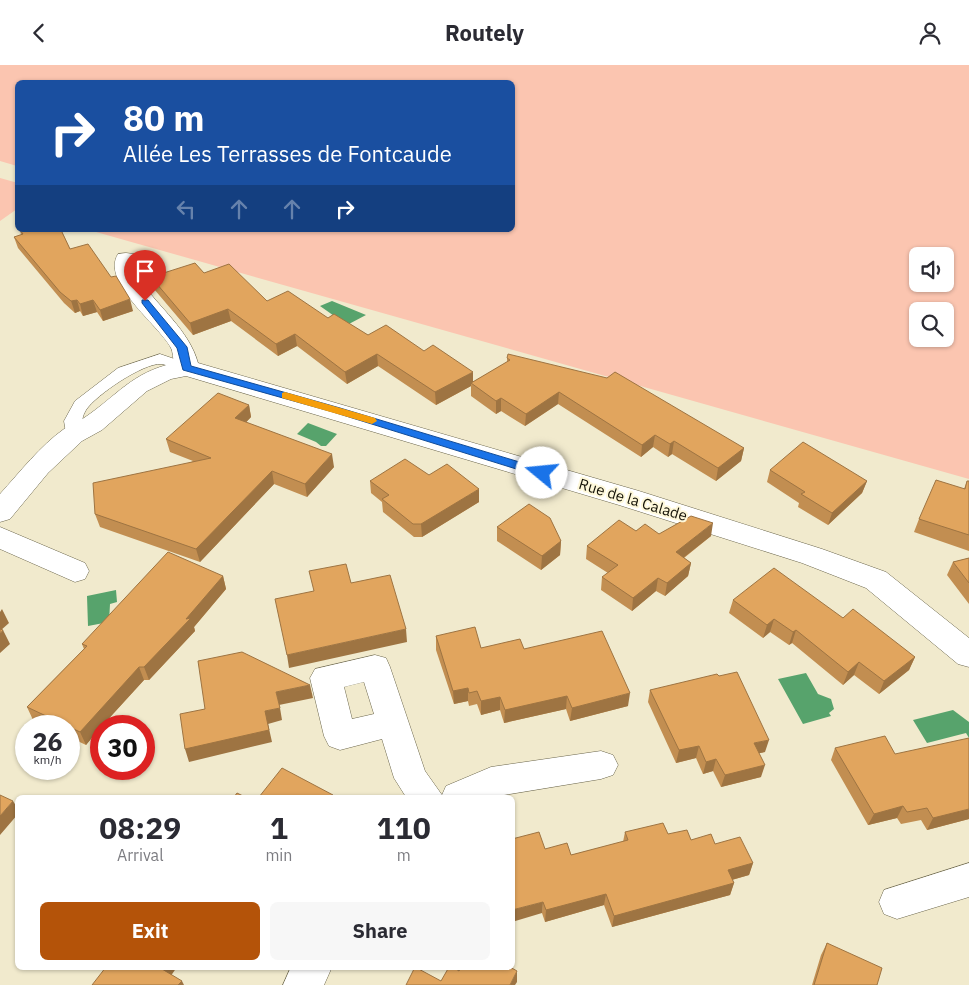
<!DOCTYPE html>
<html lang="en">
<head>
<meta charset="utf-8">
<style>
  :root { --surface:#fff; --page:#f7f7f7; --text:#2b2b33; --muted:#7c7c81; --accent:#b45309 }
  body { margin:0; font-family:"IBM Plex Sans",sans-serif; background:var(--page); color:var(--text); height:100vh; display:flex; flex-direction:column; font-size:19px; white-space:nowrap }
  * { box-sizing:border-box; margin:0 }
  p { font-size:16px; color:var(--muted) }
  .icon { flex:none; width:28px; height:28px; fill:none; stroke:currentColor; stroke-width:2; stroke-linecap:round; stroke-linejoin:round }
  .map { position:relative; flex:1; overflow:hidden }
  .drawer { position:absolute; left:15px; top:730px; width:500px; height:175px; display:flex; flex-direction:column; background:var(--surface); border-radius:8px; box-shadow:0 1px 4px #0004 }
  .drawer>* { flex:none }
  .hud { position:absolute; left:15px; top:15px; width:500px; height:152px; border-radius:8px; box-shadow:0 1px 4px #0004; background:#1a4fa0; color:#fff; overflow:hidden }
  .fabs { position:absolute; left:909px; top:182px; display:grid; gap:10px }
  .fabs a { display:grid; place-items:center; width:45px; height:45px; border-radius:8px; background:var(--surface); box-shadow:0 1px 4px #0004; font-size:25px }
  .speed { position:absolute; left:15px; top:650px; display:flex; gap:10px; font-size:25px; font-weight:700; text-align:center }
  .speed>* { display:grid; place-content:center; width:65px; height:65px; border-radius:50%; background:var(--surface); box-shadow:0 1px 4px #0004; line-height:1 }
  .speed small { font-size:12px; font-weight:400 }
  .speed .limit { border:8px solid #d22; background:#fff; color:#111 }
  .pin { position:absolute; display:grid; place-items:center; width:42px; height:42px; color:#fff; margin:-51px -21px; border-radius:50% 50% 50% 0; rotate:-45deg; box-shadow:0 0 5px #0007 }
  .pin .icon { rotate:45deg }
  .me { position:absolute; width:55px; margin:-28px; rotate:287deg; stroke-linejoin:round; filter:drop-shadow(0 0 4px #0008) }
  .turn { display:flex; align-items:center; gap:18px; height:105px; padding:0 25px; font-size:22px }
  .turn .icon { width:65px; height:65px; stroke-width:2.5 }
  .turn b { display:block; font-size:35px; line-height:42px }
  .lanes { display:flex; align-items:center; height:48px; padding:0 25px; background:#0003; justify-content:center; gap:25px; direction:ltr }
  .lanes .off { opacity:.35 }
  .eta { display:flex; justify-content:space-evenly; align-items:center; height:85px; text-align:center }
  .eta b { font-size:30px; font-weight:800; line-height:35px }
  .cta { display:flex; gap:10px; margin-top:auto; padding:10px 25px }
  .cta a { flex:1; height:58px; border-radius:8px; background:var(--accent); color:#fff; font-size:20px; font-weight:800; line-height:58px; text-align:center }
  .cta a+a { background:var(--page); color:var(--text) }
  header { display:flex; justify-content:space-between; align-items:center; height:65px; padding:0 25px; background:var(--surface); font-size:22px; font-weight:800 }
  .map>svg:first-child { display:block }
  .green { fill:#fbc5b0; fill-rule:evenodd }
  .water { fill:#57a36c }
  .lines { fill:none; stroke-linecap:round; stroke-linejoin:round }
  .lane-casing { stroke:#6b664c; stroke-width:1 }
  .street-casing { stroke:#6b664c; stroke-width:1 }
  .lane { fill:#fff; fill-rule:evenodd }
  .street { fill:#fff; fill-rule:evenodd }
  .wall { fill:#c28e51 }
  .shaded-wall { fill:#9e7442 }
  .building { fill:#e1a55e; stroke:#9e7442 }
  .route { fill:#1a73e8; stroke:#114b97 }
  .slow { fill:#f59e0b }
  .labels { text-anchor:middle; stroke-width:4; stroke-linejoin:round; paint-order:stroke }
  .street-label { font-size:15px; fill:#151308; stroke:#fef8da }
</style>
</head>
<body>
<header><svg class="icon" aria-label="back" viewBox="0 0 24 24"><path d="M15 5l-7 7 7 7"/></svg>Routely<svg class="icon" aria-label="person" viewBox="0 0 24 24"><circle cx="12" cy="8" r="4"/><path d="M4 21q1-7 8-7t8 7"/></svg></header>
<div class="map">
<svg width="969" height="920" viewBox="0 0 969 920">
  <rect width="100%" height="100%" fill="#f1eacd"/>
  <path class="green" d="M0,0H969V414L89,165H512V18H18L17,101L0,96ZM918,191H945V219H918ZM918,246H945V274H918Z
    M0,113L18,118L17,144L0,156Z"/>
  <path class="water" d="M332,236L366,250L347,260L320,241Z
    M308,358L337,369L326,381H321L316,377L297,369Z
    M116,525L117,537L110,539L109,557L88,561L87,531Z
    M806,608L818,629L831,634L834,644L829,648L831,651L803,659L778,614Z
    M953,645L969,657V673L966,668L927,678L913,655Z"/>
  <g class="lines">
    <defs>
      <path id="lane" d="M160,289L192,300L195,303L187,308C179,306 169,300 161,299C143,298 96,330 86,345C79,356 84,365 79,374H67L64,356L75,336L118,303Z"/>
      <path id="street" d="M126,188L134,189C139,197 134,208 140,215C159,243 189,265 198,298L639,426L822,484L886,507L969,573V602L958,599L866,523L802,498L619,440L186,311L171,314L147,326L102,365L82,376L48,408L10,454L0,457V429C20,407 40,381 64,364C70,360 78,357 84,353C118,330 131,308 174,298C173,294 173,287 171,283C159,260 100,217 118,189Z
        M0,462L85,498L89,506L85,514L75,517L0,484Z
        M375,590L386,593L390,602L425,706L442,730L446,721L491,702L601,686L613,690L618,700L613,710L601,714L492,732H406L394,713L382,674L340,685L329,681L324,671L310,613L315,604ZM364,617L374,649L352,654L344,622Z
        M969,798V832L897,854L884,849L879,837L884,825Z
        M291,902H332L324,920H283Z"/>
    </defs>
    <use href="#lane" class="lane-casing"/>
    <use href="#street" class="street-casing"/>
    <use href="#lane" class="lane"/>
    <use href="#street" class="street"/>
  </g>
  <path class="wall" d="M20,165H61L70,184L133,246L103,256L97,247L83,251L80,246L75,248L64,238L18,183L14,172L21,170Z
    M204,208L267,236L328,253L368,270L424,286L473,317L507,297V293L744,383L741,396L716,416L672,389L668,392L653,382L641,392L558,339L525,361L501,346L496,349L471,331V321L436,340L378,301L347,319L297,281L278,291L231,256L193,270L154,224L151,212Z
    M249,340L251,352L246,357L334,402L307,432L274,419L200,497L100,462L95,449L193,396L170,387L166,374Z
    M770,405L867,416L862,428L828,460L798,442L799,438L767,417Z
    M429,410L479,437L422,472H414L383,447L382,437L371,428L370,416Z
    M967,416H969V486L914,467L919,454L964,424Z
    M497,462L561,476L560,490L541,505L497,476Z
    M636,466L659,469L711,471L684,493L691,498L688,511L665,531L656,526L632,546L601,525L602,512L608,508L586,494L587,481Z
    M969,493V539L947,510L953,497Z
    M223,511L226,524L194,562L195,566L149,615H144L102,661H101L86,680L69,672V661H47L33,655L27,642L84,584L82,579Z
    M733,535L843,553L915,592L909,605L879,629L854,610L843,620L792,578L789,580L770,567L763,573L729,548Z
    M436,571L481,583L524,584L628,641L570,656L566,644L504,658L500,645L481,650L477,639L469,641L468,636L454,639L436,585Z
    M650,625L765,687L759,688L761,712L721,722L713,706L703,709L696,693L676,698L648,637Z
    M835,683L895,689L969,754L927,765L921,755L901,759L897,753L868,760L831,695Z
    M625,767L668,769L691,775L715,779L753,798L749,810L732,815L734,818L730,830L612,862L604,840L545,857L542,848L545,784L571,790L623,777Z
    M827,878L877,920H812L821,890Z"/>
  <path class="shaded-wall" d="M130,234L133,246L103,256L100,245Z
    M77,235L80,246L75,248L71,236Z
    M93,235L97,247L83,251L80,239Z
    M228,244L231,256L193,270L190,258Z
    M295,269L297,281L278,291L276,279Z
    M377,289L378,301L347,319L345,307Z
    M473,307V319L471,318V321L436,340L435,327Z
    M559,327L558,339L525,361L526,349Z
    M501,333V346L496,349V336Z
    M249,340L251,352L238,366L235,353Z
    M655,370L653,382L641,392L642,380Z
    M674,376L672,389L668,392L670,379Z
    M744,383L741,396L716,416L718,403Z
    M332,389L334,402L307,432L305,419Z
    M272,406L274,419L200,497L196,484Z
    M867,416L862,428L828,460L832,448Z
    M479,424V437L422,472L421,459Z
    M713,458L711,471L674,500L676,487Z
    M561,476L560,490L541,505L542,491Z
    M691,498L688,511L665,531L667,518Z
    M223,511L226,524L194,562L195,566L149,615L144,602Z
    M658,513L656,526L632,546L633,533Z
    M2,544L9,558L0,566V547Z
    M774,554L770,567L763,573L767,560Z
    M406,564L407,577L289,603L287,590Z
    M3,565L10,579L0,588V569Z
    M796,565L792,578L789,580L793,567Z
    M915,592L909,605L879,629L884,616Z
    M859,597L854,610L843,620L848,607Z
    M139,602L144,615L102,661H101V662L86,680L80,667Z
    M310,620L313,633L279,640L276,627Z
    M468,623V636L454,639L453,626Z
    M630,628L628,641L570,656L572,643Z
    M567,631L566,644L504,658L505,645Z
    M500,632V645L481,650V636Z
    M280,643L282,655L268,659L272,677L189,697L185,684L265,646Z
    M769,675L765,687L750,690L754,678Z
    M699,681L696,693L676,698L679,685Z
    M716,694L713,706L703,709L706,697Z
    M765,700L761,712L721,722L725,710Z
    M13,736L18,744V749L0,770V751Z
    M903,741L897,753L868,760L874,749Z
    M969,744V754L927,765L933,753Z
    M753,798L749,810L724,817L728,805Z
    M734,818L730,830L612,862L614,851Z
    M606,829L604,840L545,857L546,845Z
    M543,837L542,848L512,857V845Z
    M164,902H177L168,915L162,904Z
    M517,906V917L515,920H510Z
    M182,916L184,920H178Z"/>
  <path class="building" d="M20,165H61L70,184L88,179L111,212L116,211L130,234L100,245L93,235L80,239L77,235L71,236L60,227L14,172L23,169Z
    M195,198L204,208L229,199L267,236L288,226L328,253L334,249L368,270L386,260L424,286L433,280L473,307L435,327L377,289L345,307L295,269L276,279L228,244L190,258L151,212Z
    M508,289L607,313L615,307L744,383L718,403L674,376L670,379L655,370L642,380L559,327L526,349L501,333L496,336L471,318L510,295L507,293Z
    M218,328L249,340L235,353L332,389L305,419L272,406L196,484L95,449L93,418L211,393L166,374Z
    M803,377L867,416L832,448L801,429L805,427L770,405Z
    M405,394L429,410L447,399L479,424L421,459H413L382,434L389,430L370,416Z
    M936,415L965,424L967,416H969V470L919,454Z
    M529,439L550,453L561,476L542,491L497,462Z
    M691,451L713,458L676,487L691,498L667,518L658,513L633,533L602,512L618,500L587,481L619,455L636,466L645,459L659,469Z
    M168,487L223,511L186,554L191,553L144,602H139L80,667L27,642L87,581L82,579Z
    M969,493V518L953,497Z
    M346,499L351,518L390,510L406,564L287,590L275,534L314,526L309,506Z
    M774,503L843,553L853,544L915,592L884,616L859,597L848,607L796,565L793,567L774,554L767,560L733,535Z
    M475,562L481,583L520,574L524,584L602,566L630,628L572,643L567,631L505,645L500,632L481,636L477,626L469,628L468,623L453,626L436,571Z
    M0,564L3,565L0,569Z
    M242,587L310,620L276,627L280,643L265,646L269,665L185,684L180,649L205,644L198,596Z
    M737,607L769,675L754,678L765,700L725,710L716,694L706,697L699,681L679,685L650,625L717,609L719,611Z
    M885,671L895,689L969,673V744L933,753L927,743L907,747L903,741L874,749L835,683Z
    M282,703L333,730L331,732H259Z
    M237,728L245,732H234Z
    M0,730L13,736L0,751Z
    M663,758L668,769L687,765L691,775L711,769L715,779L740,772L753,798L728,805L734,818L614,851L606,829L546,845L543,837L512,845V774L539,767L545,784L567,778L571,790L628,775L625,767Z
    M827,878L882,903L877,920H814Z
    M106,902H164L162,904L182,916L178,920H92Z
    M415,902L441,916L449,902H453L459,906L461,902H510L517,906L510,920H406Z"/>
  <path class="route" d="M142,235H148L187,282L191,301L340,343L546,405L548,408L542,412L333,347L183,305L177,283L142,238Z"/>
  <path class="slow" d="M285,327L375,353L377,356L372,359L282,333V328Z"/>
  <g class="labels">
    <g class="street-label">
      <text transform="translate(633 435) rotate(17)" y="5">Rue de la Calade</text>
    </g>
  </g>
</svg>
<div class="fabs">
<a><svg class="icon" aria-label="sound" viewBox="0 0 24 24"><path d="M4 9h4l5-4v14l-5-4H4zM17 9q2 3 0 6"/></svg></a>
<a><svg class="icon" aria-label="search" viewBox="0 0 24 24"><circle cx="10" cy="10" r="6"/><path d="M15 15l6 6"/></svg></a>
</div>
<div class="speed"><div>26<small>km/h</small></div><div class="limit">30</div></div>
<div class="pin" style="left:145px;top:236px;background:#d93025"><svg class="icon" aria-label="arrive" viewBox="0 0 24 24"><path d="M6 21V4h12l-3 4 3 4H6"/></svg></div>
<svg class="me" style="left:542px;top:408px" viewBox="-20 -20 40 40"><circle r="19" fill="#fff"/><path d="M0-13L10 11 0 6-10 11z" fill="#1a73e8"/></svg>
<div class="hud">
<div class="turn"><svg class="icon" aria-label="right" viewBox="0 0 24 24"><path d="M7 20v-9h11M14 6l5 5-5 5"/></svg><div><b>80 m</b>Allée Les Terrasses de Fontcaude</div></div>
<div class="lanes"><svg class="icon off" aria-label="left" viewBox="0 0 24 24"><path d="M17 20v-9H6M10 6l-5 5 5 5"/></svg><svg class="icon off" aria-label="ahead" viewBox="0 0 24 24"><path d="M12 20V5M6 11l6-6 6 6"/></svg><svg class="icon off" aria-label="ahead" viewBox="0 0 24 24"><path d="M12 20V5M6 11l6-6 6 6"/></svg><svg class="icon" aria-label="right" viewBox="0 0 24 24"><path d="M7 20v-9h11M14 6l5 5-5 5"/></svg></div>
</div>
<section class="drawer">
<div class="eta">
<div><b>08:29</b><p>Arrival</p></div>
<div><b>1</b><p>min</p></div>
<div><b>110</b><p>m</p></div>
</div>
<div class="cta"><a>Exit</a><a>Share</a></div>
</section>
</div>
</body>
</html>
